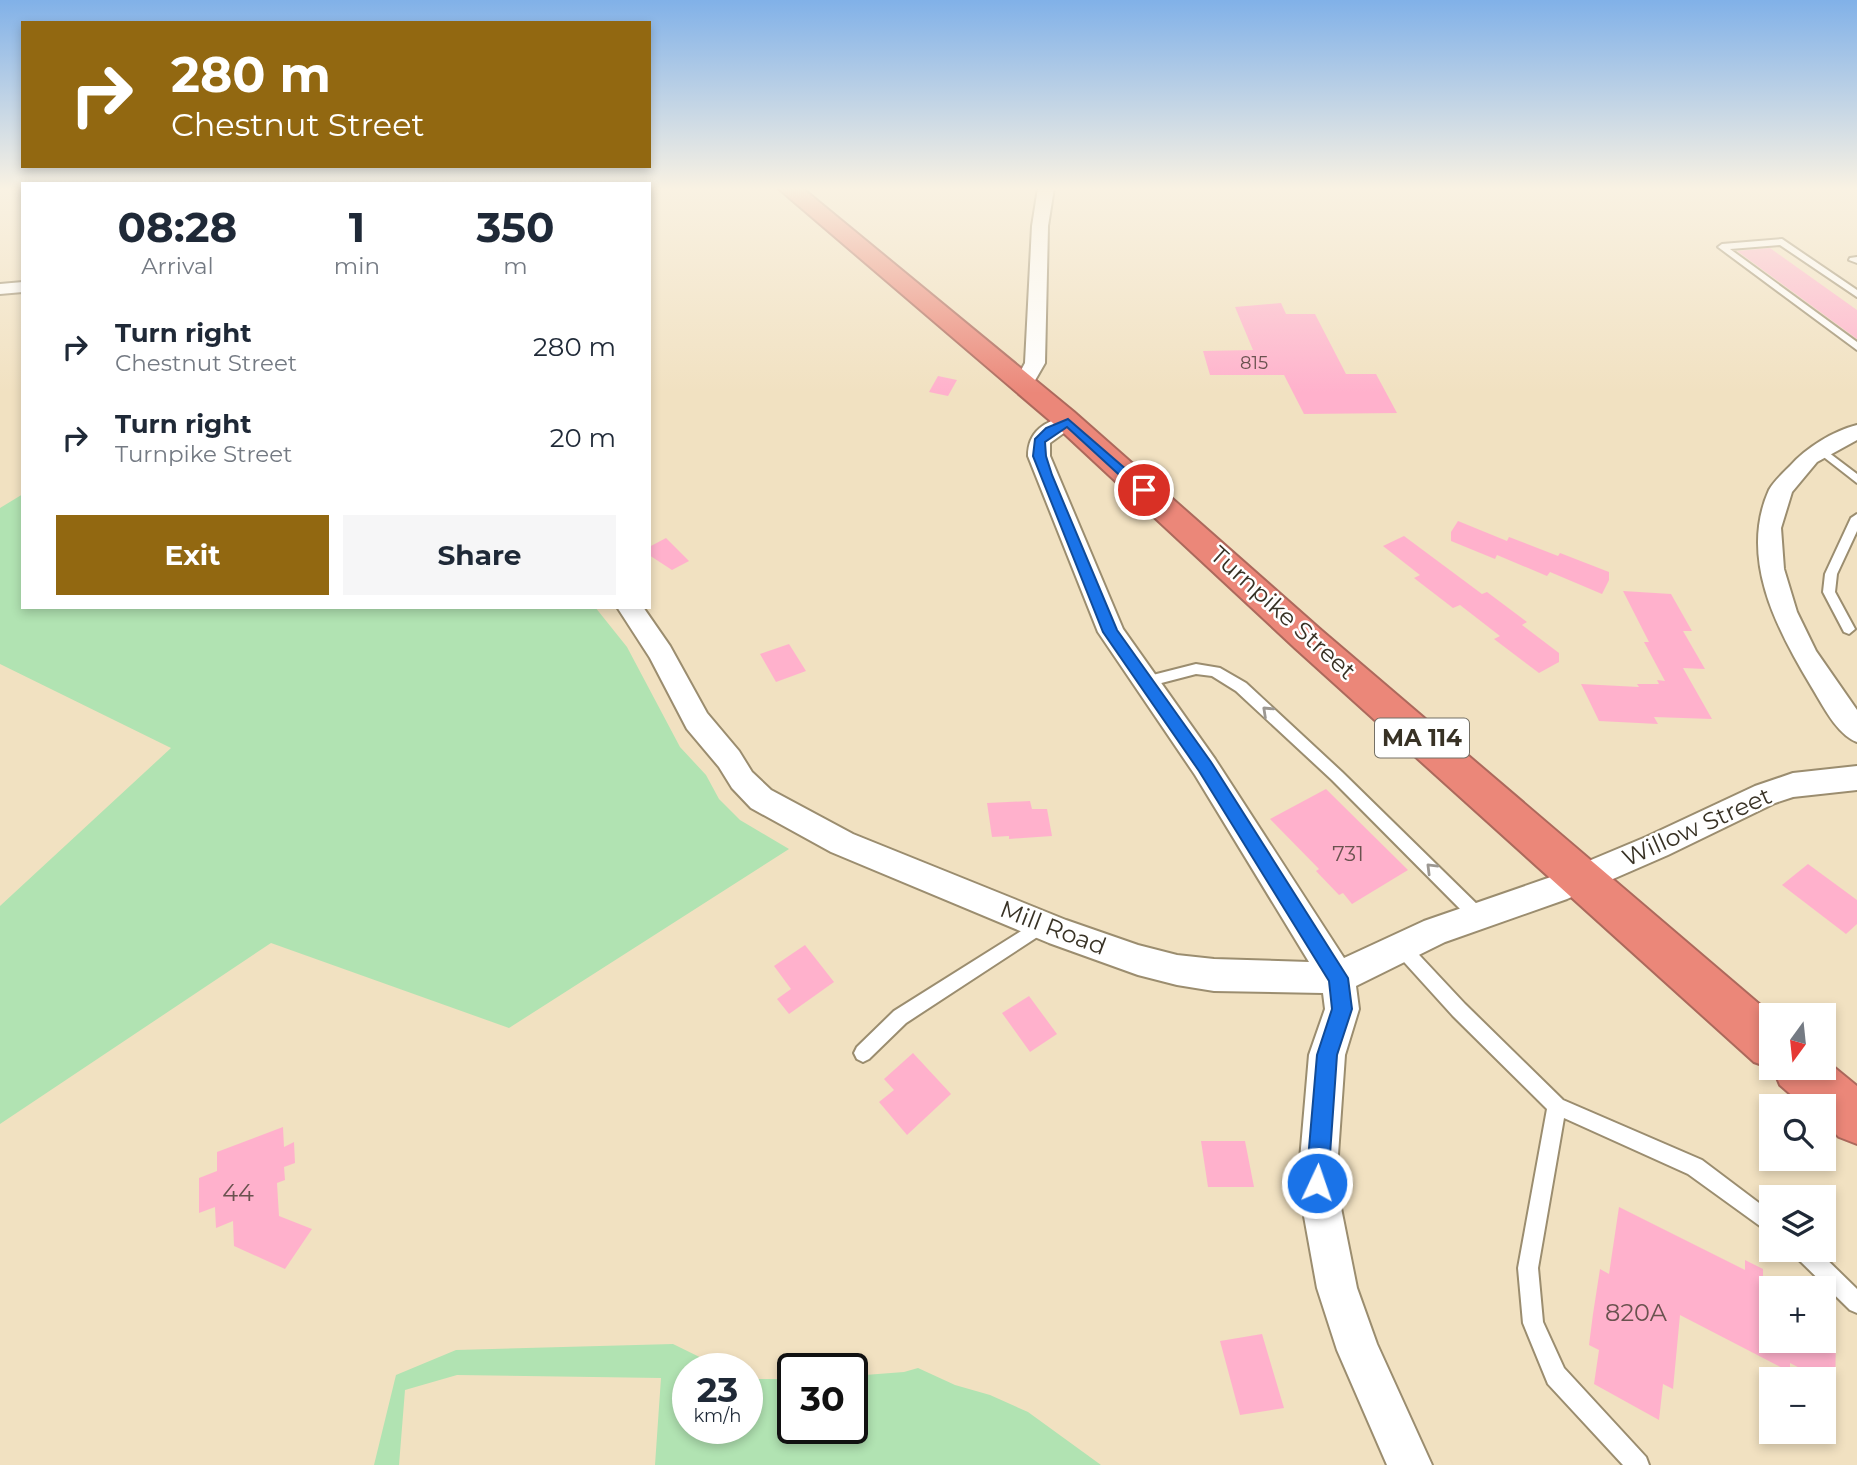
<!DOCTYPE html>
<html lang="en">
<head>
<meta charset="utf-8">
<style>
  :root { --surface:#fff; --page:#f6f6f7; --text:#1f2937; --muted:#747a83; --accent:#926811 }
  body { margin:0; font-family:Montserrat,sans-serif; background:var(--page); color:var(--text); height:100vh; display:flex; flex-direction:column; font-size:26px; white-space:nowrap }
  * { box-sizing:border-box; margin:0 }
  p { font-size:23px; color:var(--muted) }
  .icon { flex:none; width:38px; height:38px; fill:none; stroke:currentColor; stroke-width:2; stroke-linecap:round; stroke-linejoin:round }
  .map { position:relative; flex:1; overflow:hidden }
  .panel { position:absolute; left:21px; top:182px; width:630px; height:427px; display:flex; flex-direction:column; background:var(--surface); border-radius:0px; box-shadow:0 4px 10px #0003 }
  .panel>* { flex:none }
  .hud { position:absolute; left:21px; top:21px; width:630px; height:147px; border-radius:0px; box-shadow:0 4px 10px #0003; background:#926811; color:#fff; overflow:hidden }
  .needle { width:46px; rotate:195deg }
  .tools { position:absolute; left:1759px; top:1003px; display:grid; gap:14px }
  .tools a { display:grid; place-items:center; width:77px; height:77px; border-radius:0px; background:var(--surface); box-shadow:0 4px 10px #0003; font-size:35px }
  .speed { position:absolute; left:672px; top:1353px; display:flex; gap:14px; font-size:35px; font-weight:700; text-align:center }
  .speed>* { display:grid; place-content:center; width:91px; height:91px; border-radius:50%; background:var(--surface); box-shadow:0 4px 10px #0003; line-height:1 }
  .speed small { font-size:18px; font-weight:400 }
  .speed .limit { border:4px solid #111; border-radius:10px; background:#fff; color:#111 }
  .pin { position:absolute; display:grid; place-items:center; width:60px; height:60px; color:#fff; margin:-30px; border:4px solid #fff; border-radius:50%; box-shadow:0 2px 7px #0007 }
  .me { position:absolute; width:77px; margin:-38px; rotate:3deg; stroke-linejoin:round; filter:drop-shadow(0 0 5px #0008) }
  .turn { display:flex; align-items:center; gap:24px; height:147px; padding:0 35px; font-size:32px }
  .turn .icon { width:91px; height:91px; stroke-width:2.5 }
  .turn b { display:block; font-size:49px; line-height:60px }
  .eta { display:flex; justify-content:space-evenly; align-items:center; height:119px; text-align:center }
  .eta b { font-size:42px; font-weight:700; line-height:49px }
  .primary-button { display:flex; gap:14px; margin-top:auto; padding:14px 35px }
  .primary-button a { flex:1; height:80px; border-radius:0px; background:var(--accent); color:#fff; font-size:28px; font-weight:700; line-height:80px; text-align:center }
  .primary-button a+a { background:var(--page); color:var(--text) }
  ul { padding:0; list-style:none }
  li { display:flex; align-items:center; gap:21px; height:91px; padding:0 35px }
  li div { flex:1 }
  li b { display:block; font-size:26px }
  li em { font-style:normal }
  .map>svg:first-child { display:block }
  .green { fill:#b1e3b2 }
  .building { fill:#ffb1cc }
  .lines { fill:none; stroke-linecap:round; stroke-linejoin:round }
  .lane-casing { stroke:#9b8d6f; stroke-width:4 }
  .street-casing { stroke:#9b8d6f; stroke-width:4 }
  .highway-casing { stroke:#ac695c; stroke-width:4 }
  .lane { fill:#fff; fill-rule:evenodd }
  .street { fill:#fff; fill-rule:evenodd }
  .highway { fill:#eb8779; fill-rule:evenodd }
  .oneway { stroke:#9c9892 }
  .route { fill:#1a73e8; stroke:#114b97; stroke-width:2 }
  .labels { text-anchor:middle; stroke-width:5; stroke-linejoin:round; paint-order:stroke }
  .far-number-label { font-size:18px; fill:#6a524f }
  .number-label { font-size:21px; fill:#6a524f }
  .shield { fill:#fff; stroke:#747066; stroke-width:2 }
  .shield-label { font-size:23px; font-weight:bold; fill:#383225 }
  .street-label { font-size:24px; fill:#383225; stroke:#fff }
  .near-number-label { font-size:24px; fill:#6a524f }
</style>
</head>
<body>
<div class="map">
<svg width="1857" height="1465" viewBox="0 0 1857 1465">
  <rect width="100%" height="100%" fill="#f1e1c1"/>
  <path class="green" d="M23,494V607H595L627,647L680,747L706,775L719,799L740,820L789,849L509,1028L271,943L0,1124V906L171,748L0,664V508Z
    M673,1344L722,1368H688V1428H747V1379H793V1428H852V1376L904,1372L918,1368L955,1385L990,1395L1028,1412L1101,1465H655L661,1378L457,1375L405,1390L399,1465H374L396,1375L456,1350Z"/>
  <path class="building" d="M1770,248L1857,310V339L1737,251Z
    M1281,303L1286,314H1315L1346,374H1376L1397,413L1304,414L1284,375H1210L1203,351L1253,350L1235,307Z
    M938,376L957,380L948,396L929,392Z
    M1458,521L1507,541L1509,537L1558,556L1560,553L1609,572V580L1602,594L1550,572L1547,576L1497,555L1495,559L1451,541V532Z
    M1404,536L1482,594L1487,592L1527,622L1522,625L1559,653V662L1539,673L1494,639L1500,636L1460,605L1453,608L1414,578L1420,575L1383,546Z
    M666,538L689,561L672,570L649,555V547Z
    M1623,591L1671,594L1692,631H1683L1705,669L1683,668L1712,719L1654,717L1658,724L1599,721L1581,684L1639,687L1637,684H1659L1657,680L1665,681L1644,642H1649Z
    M789,644L806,671L776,682L760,654Z
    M1326,789L1408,870L1352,904L1343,893L1339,895L1316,871L1319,869L1270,819Z
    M1030,801L1032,809H1047L1052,836L1009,839V836L992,837L987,803Z
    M1808,864L1857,900V924L1846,934L1782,885Z
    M805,945L834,982L789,1014L777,999L791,989L774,966Z
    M1029,996L1057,1034L1030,1052L1002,1013Z
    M913,1053L951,1094L907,1135L879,1102L894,1090L884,1079Z
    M283,1127L284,1147L294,1142L295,1163L284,1167L285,1180L277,1183L279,1216L312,1229L285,1269L234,1246L233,1221L216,1228L215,1207L199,1213V1178L217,1171V1152Z
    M1201,1141H1245L1254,1187H1208Z
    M1619,1207L1745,1270V1260L1763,1269V1279L1781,1288H1760L1771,1293V1340H1836L1835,1386L1790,1363V1372L1680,1315L1673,1389L1663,1384L1659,1420L1594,1384L1599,1350L1589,1345L1593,1314L1600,1269L1609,1274Z
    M1262,1334L1284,1408L1240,1415L1220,1341Z"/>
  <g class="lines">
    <defs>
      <path id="lane" d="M1782,239L1857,290V297L1780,245L1730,249L1857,342V350L1718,247L1722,244Z
        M1857,257V263L1849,260L1850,258Z
        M1820,446L1857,474V483L1816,451L1815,449Z
        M1857,514V531L1837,574L1835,592L1855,629L1849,634L1844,632L1823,592L1825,574L1851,518Z
        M1196,664L1220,668L1246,683L1342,772L1485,912L1487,917L1485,922L1479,924L1473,922L1332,780L1236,691L1212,676L1196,674L1146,687L1139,682L1141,678Z
        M1042,918L1048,920L1050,925L1048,930L906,1023L869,1059L863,1062L857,1059L854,1053L857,1047L894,1011Z
        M1401,940L1407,942L1465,1004L1563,1100L1702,1160L1771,1212V1234L1688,1174L1564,1118L1538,1268L1543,1322L1564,1368L1646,1457L1649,1465H1623L1548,1384L1523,1323L1518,1268L1547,1109L1453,1016L1395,952L1393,947L1395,942Z
        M1793,1250H1817L1857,1289V1313L1850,1310L1796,1257Z"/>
      <path id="street" d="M1038,188H1054L1048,226L1045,363L1030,389H1016L1013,385L1025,363L1032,226Z
        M23,282V292L0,294V284Z
        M1068,416L1075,418L1079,422L1050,443V456L1123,629L1215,759L1344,958L1424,921L1548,878L1646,837L1755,786L1793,773L1857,766V790L1793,797L1775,803L1668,855L1567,899L1445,942L1356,986L1359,1009L1345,1055L1336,1183L1357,1288L1377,1344L1432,1465H1387L1337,1350L1317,1288L1298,1183L1309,1055L1325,1009L1323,993L1214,991L1177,985L1138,975L1049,943L831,852L751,808L732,788L719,767L687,729L650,658L617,607H643L670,646L707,713L739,751L752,772L771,790L853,834L1066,920L1138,945L1177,955L1214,959L1309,962L1195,775L1098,632L1028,456C1028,431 1045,421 1068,416Z
        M1857,425V440L1817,462L1792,492L1781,528L1784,569L1797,612L1816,651L1857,710V742C1837,735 1822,704 1811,686C1776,628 1739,557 1769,490C1774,481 1783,473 1790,466C1806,448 1833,431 1857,425Z"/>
      <path id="highway" d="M778,188H802L1074,412L1321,630L1772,1015L1771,1068H1824V1059L1857,1086V1144L1839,1137L1824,1123V1106H1804L1780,1085L1773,1068H1771L1754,1062L1295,648L1054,424Z"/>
    </defs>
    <use href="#lane" class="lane-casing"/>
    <use href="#street" class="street-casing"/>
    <use href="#highway" class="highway-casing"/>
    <use href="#lane" class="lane"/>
    <use href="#street" class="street"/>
    <use href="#highway" class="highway"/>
  </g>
  <defs><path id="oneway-chevron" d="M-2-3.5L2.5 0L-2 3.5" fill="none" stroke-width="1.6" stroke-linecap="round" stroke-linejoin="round" transform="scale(1.75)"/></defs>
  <g class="oneway">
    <use href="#oneway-chevron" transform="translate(1267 711) rotate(-137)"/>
    <use href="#oneway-chevron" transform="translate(1431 868) rotate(-135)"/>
  </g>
  <linearGradient id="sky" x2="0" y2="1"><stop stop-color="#81b1e8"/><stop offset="0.48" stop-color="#f9f2e3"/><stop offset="1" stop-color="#f9f2e3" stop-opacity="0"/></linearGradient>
  <rect width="1857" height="393" fill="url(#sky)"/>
  <path class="route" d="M1068,419L1150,490L1148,493H1139L1067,427L1045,442L1046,456L1052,475L1117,630L1211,762L1348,978L1352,1009L1337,1055L1328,1183L1325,1191L1317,1194L1310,1191L1306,1183L1317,1055L1332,1009L1329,981L1199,771L1103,632L1033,456L1035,439L1046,428Z"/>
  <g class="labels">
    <g class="far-number-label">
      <text x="1254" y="369">815</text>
    </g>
    <g class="number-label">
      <text x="1348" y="861">731</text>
    </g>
    <rect class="shield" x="1375" y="718.5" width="94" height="39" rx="5"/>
    <g class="shield-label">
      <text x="1422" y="746">MA 114</text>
    </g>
    <g class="street-label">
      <text transform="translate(1283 613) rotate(42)" y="8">Turnpike Street</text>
      <text transform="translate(1697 827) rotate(-24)" y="8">Willow Street</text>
      <text transform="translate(1053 928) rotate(21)" y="8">Mill Road</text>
    </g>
    <g class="near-number-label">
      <text x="238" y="1201">44</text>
      <text x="1636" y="1321">820A</text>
    </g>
  </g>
</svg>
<div class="tools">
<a><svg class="needle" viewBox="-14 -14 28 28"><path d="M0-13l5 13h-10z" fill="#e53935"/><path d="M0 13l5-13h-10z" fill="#747a83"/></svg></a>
<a><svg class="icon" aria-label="search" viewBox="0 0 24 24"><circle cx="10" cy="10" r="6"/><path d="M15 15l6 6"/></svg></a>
<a><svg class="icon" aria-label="layers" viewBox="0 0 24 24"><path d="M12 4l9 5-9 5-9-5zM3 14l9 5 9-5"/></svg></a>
<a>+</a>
<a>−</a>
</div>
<div class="speed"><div>23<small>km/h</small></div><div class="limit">30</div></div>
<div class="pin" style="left:1144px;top:490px;background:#d93025"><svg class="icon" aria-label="arrive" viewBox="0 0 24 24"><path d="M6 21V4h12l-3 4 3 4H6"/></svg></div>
<svg class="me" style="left:1317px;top:1183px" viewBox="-20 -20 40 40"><circle r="17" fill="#1a73e8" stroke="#fff" stroke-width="3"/><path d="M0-11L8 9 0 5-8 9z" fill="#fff"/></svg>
<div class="hud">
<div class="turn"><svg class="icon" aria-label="right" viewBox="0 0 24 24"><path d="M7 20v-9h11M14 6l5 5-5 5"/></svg><div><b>280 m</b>Chestnut Street</div></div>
</div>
<section class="panel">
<div class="eta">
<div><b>08:28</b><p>Arrival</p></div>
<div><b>1</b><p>min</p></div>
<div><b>350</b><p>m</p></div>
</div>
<ul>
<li><svg class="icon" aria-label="right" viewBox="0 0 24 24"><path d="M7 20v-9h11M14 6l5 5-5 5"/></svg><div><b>Turn right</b><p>Chestnut Street</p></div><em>280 m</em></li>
<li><svg class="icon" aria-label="right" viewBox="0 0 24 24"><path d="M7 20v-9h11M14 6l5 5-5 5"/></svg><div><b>Turn right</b><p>Turnpike Street</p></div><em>20 m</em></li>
</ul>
<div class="primary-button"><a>Exit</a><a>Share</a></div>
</section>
</div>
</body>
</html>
